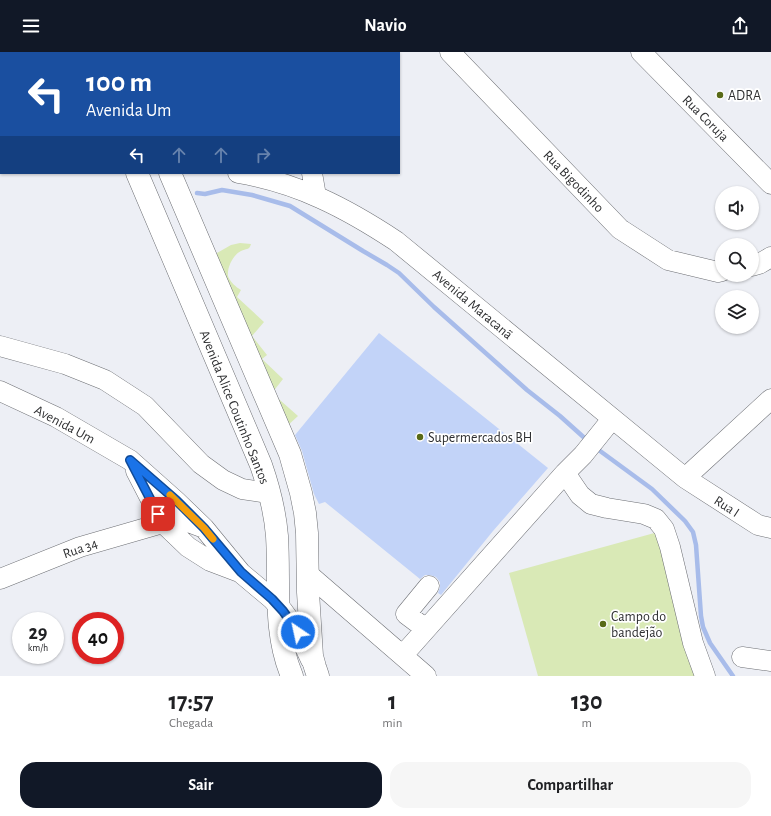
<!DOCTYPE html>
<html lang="pt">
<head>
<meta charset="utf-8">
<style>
  :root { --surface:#fff; --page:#f6f6f6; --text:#202124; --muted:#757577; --accent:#111827 }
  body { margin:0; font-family:"Alegreya Sans",sans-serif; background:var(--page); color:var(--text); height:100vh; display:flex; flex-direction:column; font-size:15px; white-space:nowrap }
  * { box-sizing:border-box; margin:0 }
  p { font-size:13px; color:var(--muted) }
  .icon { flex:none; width:22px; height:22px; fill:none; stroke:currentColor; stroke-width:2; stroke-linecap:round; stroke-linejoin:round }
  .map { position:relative; height:624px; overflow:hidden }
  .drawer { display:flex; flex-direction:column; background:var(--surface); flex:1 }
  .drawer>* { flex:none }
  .guide { position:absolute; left:0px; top:0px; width:400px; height:122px; box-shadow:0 1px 3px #0004; background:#1a4fa0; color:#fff; overflow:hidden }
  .buttons { position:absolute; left:715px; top:134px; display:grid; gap:8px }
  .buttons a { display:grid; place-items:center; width:44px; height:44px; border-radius:50%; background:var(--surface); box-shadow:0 1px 3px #0004; font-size:20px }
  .speed { position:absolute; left:12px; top:560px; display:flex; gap:8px; font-size:20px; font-weight:700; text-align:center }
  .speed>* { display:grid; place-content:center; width:52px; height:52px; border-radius:50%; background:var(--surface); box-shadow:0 1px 3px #0004; line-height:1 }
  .speed small { font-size:10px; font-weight:400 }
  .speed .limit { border:6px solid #d22; background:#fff; color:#111 }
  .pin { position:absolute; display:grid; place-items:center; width:34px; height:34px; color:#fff; margin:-17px; border-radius:8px; box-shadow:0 2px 6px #0006 }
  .me { position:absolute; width:44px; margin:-22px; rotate:326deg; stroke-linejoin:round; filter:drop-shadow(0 0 3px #0008) }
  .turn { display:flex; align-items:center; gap:14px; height:84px; padding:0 20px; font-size:18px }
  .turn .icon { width:52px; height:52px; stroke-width:2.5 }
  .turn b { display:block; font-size:28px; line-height:34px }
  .lanes { display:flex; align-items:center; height:38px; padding:0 20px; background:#0003; justify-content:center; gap:20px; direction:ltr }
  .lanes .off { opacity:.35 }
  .eta { display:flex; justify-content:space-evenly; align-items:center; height:68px; text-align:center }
  .eta b { font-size:24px; font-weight:700; line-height:28px }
  .primary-button { display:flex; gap:8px; margin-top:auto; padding:8px 20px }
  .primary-button a { flex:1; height:46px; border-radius:16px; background:var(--accent); color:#fff; font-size:16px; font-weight:700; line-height:46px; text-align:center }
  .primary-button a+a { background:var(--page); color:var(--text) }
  header { display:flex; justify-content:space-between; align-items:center; height:52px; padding:0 20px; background:var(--accent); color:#fff; font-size:18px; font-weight:700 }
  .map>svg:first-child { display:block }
  .green { fill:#d9e9b6 }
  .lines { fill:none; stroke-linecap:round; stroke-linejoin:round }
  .stream { stroke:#a8bcea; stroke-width:4.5 }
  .building { fill:#c2d3f8 }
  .minor-casing { stroke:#6d6f74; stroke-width:21 }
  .major-casing { stroke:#6d6f74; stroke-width:23 }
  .minor { stroke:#fff; stroke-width:20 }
  .major { stroke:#fff; stroke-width:22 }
  .route-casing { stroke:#114b97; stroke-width:10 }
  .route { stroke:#1a73e8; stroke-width:7 }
  .slow { stroke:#f59e0b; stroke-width:7 }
  .poi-dot { fill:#596a17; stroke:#fff; stroke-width:1.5 }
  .labels { text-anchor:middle; stroke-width:3.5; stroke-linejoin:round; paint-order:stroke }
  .poi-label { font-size:14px; fill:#2e2f31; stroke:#fff; text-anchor:start }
  .street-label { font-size:14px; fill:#2e2f31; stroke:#fff }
</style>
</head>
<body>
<header><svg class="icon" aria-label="menu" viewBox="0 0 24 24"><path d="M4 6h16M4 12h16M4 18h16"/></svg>Navio<svg class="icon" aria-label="share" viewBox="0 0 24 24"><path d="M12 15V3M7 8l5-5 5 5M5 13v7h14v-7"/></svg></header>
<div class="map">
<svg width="771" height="624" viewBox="0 0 771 624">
  <rect width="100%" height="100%" fill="#edeff5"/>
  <path class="green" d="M240,191L251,192C249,199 246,196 241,199C233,203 227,215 228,224C230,230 236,235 241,238L237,245L264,270L252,284L267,303L262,307L283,327L272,341L298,364L286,375L216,206L217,201L231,193Z
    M658,480L698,624H538L509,521Z"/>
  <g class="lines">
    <path class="stream" d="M0,87H1
      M197,141L205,142L222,138L252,143L290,154L363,199L387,213L399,221L434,255L527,338L560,364L589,390
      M596,396L652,437L685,469L693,480L696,493L701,564L703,575L710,591L733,624"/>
  </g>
  <path class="building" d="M379,281L548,416L493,479L441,543L438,541L440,535V530L436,525L430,523H425L420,527L325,450L319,452L314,442L302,399L295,383Z"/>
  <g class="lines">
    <defs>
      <path id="minor" d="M294,0V1
        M450,0L620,177L668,208L718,220L722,219
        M641,0L771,132
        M0,68H1
        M238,121C298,131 346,156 396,189L685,426L758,473L771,476
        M312,121L316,144
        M752,214L759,212L771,205
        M0,294L65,312L105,328L145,354L201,412L223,428L242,437L269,441
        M0,339L56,365L130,408L176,449L204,476L241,521L272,547L283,559L298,580L311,608
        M136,419L163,471L188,495L210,509L239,520
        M565,421L580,443L591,452L607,456L644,462L656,467L664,477L670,495L693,591L705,624
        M685,426L771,347
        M308,522L426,624
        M0,527L80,495L163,471L179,469L188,470L204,476
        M426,577L406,562L429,534
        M403,603L565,421L583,403L612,367
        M742,605L771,609"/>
      <path id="major" d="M107,0V1
        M138,0L139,1
        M137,121L261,413C269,436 275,460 277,484C280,531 273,580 292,624
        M170,121L290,402L301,441L305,461L307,481L308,540L312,604L315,615L318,624"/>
    </defs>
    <use href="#minor" class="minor-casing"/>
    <use href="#major" class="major-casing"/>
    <use href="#minor" class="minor"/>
    <use href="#major" class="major"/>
  </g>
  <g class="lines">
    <defs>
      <path id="route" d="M158,462L130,408L176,448L204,476L241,520L272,547L283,559L298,580"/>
    </defs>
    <use href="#route" class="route-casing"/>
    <use href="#route" class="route"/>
    <path class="slow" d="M170,443L204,476L213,487"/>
  </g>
  <g class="poi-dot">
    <circle cx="720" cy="43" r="4"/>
    <circle cx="420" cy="385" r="4"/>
    <circle cx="603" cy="572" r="4"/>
  </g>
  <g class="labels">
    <g class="poi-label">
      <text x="728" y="48">ADRA</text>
      <text x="428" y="390">Supermercados BH</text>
      <text x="611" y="569">Campo do<tspan x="611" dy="16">bandejão</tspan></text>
    </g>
    <g class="street-label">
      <text transform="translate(706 66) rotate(45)" y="5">Rua Coruja</text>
      <text transform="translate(574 129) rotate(46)" y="5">Rua Bigodinho</text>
      <text transform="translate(473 252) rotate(40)" y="5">Avenida Maracanã</text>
      <text transform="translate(235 355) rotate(68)" y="5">Avenida Alice Coutinho Santos</text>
      <text transform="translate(65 372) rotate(28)" y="5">Avenida Um</text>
      <text transform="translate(727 454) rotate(33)" y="5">Rua I</text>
      <text transform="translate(80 496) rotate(-19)" y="5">Rua 34</text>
    </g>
  </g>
</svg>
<div class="buttons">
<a><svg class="icon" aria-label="sound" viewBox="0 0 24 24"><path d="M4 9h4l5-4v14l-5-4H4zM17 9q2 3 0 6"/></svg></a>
<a><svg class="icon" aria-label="search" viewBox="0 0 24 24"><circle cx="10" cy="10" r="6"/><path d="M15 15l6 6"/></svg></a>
<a><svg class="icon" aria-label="layers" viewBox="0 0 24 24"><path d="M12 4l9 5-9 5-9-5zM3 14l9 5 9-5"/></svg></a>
</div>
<div class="speed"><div>29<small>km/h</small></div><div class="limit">40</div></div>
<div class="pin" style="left:158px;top:462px;background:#d93025"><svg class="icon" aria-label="arrive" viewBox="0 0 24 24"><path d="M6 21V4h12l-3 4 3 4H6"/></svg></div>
<svg class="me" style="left:298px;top:580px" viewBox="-20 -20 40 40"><circle r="17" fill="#1a73e8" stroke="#fff" stroke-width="3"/><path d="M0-11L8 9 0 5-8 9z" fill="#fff"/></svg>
<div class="guide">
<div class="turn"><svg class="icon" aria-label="left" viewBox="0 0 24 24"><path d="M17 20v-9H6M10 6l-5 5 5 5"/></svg><div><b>100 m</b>Avenida Um</div></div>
<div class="lanes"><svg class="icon" aria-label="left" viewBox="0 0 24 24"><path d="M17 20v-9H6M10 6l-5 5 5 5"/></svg><svg class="icon off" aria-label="ahead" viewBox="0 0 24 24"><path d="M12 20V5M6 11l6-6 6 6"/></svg><svg class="icon off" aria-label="ahead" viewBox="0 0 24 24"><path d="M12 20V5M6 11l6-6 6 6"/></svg><svg class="icon off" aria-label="right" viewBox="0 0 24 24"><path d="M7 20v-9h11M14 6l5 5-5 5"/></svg></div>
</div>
</div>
<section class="drawer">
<div class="eta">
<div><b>17:57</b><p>Chegada</p></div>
<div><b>1</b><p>min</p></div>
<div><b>130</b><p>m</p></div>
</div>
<div class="primary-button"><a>Sair</a><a>Compartilhar</a></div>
</section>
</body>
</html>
